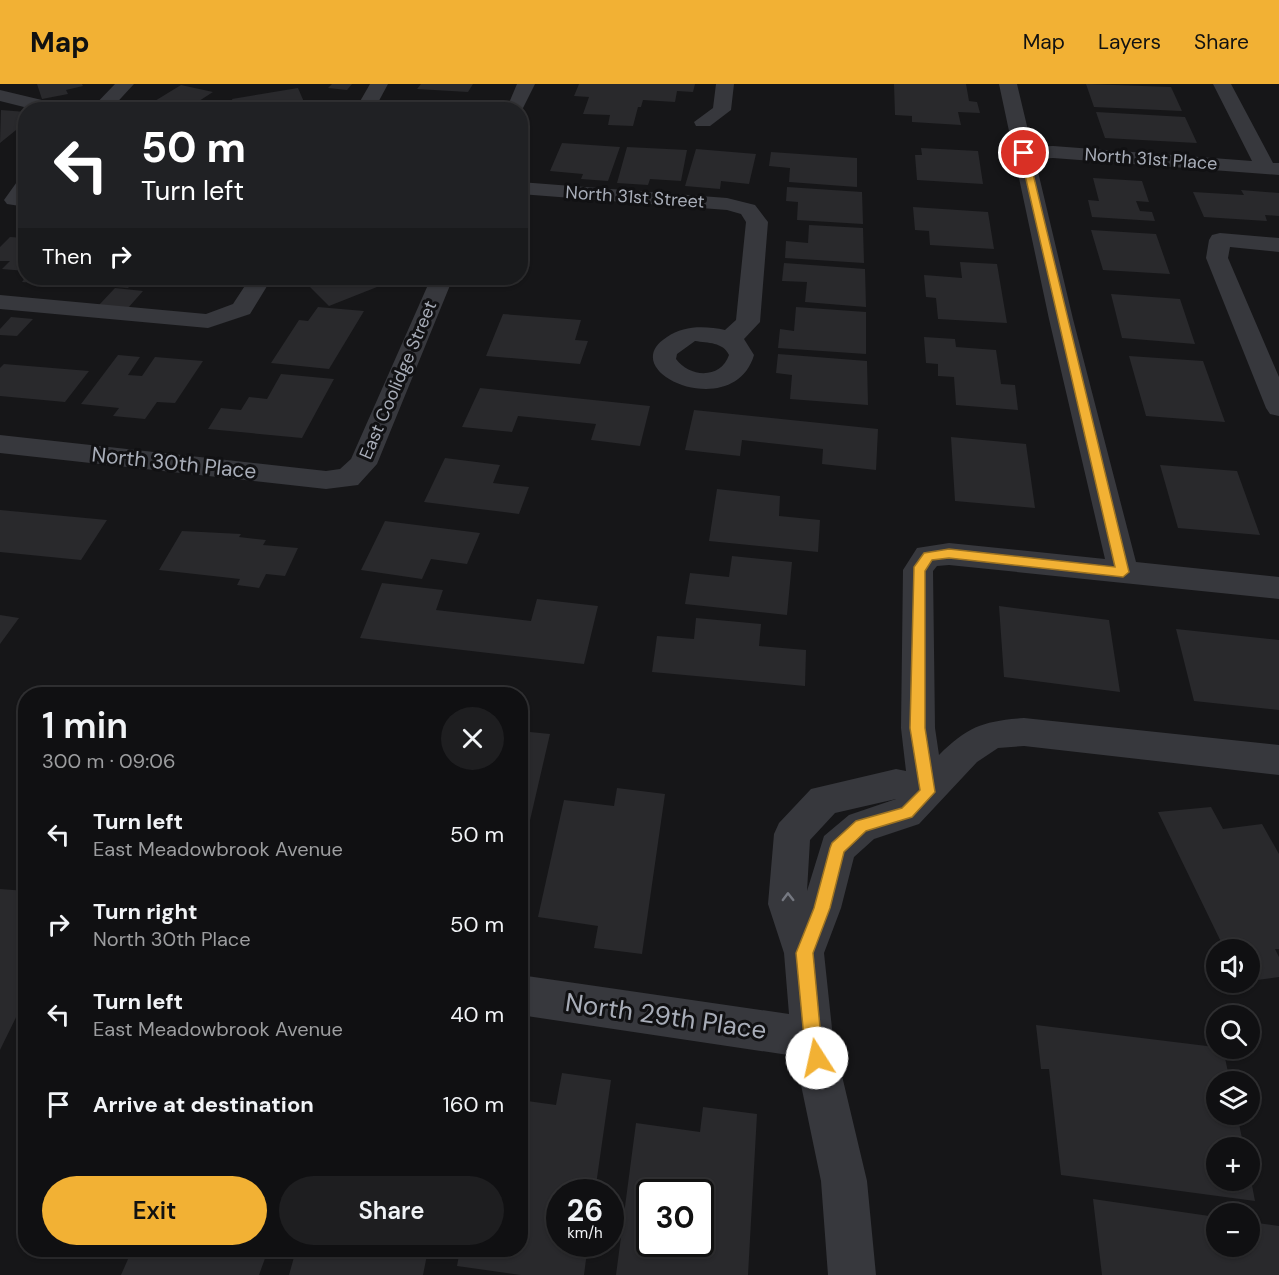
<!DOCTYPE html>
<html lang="en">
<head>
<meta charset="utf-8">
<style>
  :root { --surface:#101012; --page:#1e1e20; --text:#f1f3f6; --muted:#9c9d9f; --line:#303032; --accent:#f2b134 }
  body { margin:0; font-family:"DM Sans",sans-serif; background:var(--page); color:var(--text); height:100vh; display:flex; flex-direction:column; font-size:22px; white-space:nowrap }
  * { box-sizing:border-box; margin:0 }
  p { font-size:20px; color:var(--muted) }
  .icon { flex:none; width:33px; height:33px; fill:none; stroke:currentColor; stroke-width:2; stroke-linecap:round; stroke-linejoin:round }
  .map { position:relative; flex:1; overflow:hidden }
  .drawer { position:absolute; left:18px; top:603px; width:510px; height:570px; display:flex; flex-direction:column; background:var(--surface); border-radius:24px; box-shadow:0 2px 4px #0004,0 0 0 2px var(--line) }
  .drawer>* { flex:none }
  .hud { position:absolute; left:18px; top:18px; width:510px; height:183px; border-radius:24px; box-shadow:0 2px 4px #0004,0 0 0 2px var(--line); background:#202124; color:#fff; overflow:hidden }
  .tools { position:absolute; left:1206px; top:855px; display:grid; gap:12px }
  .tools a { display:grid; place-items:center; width:54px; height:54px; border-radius:50%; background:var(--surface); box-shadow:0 2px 4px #0004,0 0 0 2px var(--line); font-size:30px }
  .speed { position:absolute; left:546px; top:1095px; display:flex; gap:12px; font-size:30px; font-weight:700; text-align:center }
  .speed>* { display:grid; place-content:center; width:78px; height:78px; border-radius:50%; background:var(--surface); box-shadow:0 2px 4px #0004,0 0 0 2px var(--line); line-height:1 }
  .speed small { font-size:15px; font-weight:400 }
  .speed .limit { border:3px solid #111; border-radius:9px; background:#fff; color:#111 }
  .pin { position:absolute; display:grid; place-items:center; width:51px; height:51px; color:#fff; margin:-26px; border:3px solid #fff; border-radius:50%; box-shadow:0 2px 6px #0007 }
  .me { position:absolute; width:66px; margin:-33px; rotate:350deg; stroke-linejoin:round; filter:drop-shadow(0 0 4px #0008) }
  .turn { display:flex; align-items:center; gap:21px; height:126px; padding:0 24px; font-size:27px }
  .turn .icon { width:78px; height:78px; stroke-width:2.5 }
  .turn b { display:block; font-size:42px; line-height:51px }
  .then { display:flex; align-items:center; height:57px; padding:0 24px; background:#0003; gap:12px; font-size:22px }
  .round { display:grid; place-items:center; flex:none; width:63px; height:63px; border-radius:32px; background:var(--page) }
  .head { display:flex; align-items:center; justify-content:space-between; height:102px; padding:0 24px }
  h1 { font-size:36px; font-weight:600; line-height:45px }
  .action { display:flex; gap:12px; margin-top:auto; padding:12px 24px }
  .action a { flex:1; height:69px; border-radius:36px; background:var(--accent); color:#111; font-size:24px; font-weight:600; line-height:69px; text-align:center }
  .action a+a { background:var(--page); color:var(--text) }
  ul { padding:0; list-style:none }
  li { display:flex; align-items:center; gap:18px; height:90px; padding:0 24px }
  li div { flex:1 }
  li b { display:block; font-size:22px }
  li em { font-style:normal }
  header { display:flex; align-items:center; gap:36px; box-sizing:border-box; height:84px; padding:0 30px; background:var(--accent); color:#111 }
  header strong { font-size:28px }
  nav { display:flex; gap:33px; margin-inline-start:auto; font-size:21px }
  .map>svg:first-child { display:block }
  .building { fill:#29292c; fill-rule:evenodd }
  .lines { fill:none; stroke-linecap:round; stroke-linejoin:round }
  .minor { fill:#37383d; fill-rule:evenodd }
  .oneway { stroke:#757881 }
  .route { fill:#f2b134; stroke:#9d7322; stroke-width:1.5 }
  .labels { text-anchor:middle; stroke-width:6; stroke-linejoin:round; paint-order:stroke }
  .far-street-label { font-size:18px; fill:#a8adb8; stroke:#111113 }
  .street-label { font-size:21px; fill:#a8adb8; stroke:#111113 }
  .near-street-label { font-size:26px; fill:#a8adb8; stroke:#111113 }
</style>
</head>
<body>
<header>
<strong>Map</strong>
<nav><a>Map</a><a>Layers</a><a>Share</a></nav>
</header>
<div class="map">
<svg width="1279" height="1191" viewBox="0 0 1279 1191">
  <rect width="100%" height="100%" fill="#161618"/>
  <path class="building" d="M37,0H82L83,2L66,6L68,10L42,15Z
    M332,0H352L347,6L328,4Z
    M421,0H473L468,8L417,5Z
    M579,0H695L693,8L677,7L675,18L643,16L641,23H638L633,42L608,41L610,31L583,30L589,13L574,12Z
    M894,0H966L969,17L977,18L980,29L958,28L961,41L912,38V32L895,31Z
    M1086,0L1171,3L1182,27L1094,23Z
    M181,1L213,8L185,26H158L145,23Z
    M298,4L304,18L284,21L286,26H236L232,15Z
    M418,17L466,21L463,26H413Z
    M333,18L345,26H315V25Z
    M1,26L26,28V38L0,59Z
    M1096,28L1185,33L1197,59L1105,54Z
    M562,59L620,63L608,97L581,95L583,90L550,87Z
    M627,63L687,66L681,97L650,95L648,101L617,99Z
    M921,64L978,67L983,100L917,96L915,71H922Z
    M696,65L756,70L749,100L721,97L720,105L685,102Z
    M771,68L857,74V103L789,98L790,84L769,82Z
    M1093,94L1142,97L1149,118L1136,117L1140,127L1152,128L1155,137L1092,133L1088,116L1099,117Z
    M787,103L862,108L863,140L797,136L798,118L786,117Z
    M1241,106L1279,109V132L1265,131L1267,137L1204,133L1193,108L1244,111Z
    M913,123L988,128L994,165L930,161L929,147L915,146Z
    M809,141L863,144L864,179L785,174L786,157L808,159Z
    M1091,146L1156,150L1170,190L1103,186Z
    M10,153L26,154V187L2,185L10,177H0V163Z
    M960,178L997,180L1007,239L938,235L936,214L926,213L924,191L962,194Z
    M784,179L865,185L866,223L805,218L807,198L782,197Z
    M25,194H56L50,200L22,198Z
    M71,194H137L128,204L66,199Z
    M198,194H247L242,201L195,198Z
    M309,194H366L377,203L329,222L308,201L315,199Z
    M115,204L143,207L128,224L99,221Z
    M1111,210L1180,215L1195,260L1122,254Z
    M318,223L364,227L329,285L271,279L299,236L308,237Z
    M796,223L866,228V270L778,264L780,245L794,247Z
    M503,230L581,236L575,256L588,257L580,280L486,272Z
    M11,233L33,235L17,252L0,251V245Z
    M924,253L955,255L956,263L996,266L1001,300L1015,301L1018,326L956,321L954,293L938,292V280L926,279Z
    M778,270L867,277L868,321L790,315L792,291L776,289Z
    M118,271L140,273L128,291L142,292L155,273L203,277L175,319L157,318L145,335L113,332L119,324L81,320Z
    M1129,272L1203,277L1225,338L1146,332Z
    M4,280L89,287L65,318L0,312V284Z
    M281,290L334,295L302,354L208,345L221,324L241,326L249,313L267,315Z
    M480,304L650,322L640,362L591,356L596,340L518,332L512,348L462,343Z
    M694,326L878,345L876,386L822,380L823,365L742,356L740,372L685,366Z
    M951,353L1026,360L1035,424L955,417Z
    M445,374L500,381L493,399L529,403L519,430L424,418Z
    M1160,381L1237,387L1260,451L1178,444Z
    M717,405L780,412L779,432L820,436L818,468L709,457Z
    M0,426L107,436L81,476L0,468Z
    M385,437L480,449L467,480L431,475L422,495L361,486Z
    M182,447L241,450L239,453L266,456L263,461L298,464L285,492L266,490L259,504L237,501L240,495L159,486Z
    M732,472L792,478L787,531L685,520L690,489L729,493Z
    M382,499L443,506L436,526L531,537L537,515L598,522L584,580L360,554Z
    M999,522L1109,536L1120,608L1004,593Z
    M0,531L19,534L0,560Z
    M696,534L761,540L759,562L806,566L805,602L652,588L657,552L694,555Z
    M1176,545L1279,556V626L1194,617Z
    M520,647L550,650L521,775H520Z
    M617,704L665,710L642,870L594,864L598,842L538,833L564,716L614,722Z
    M1211,723L1223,745L1262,740L1279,770V865H1275L1279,873V893L1250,897V866H1225L1158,728Z
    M0,805L26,807V887L23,893H26V913L0,966Z
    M1036,941L1223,964L1230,998H1216V1030H1237L1244,1064H1216V1096H1251L1255,1117L1061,1091L1049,985H1041Z
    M562,989L611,996L595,1108H560V1160H588L584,1191H521L457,1182L460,1166H520V1016L556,1021Z
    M703,1023L757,1030L748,1191H616L636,1039L700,1048ZM650,1108H700V1160H650Z
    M1093,1115L1216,1133V1162H1250V1138L1279,1142V1191H1102Z
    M132,1166H268L259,1191H121Z
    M296,1166H428L423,1191H289Z"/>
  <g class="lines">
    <path class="minor" d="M115,0H134L110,26H90Z
      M370,0H388L374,26H355Z
      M517,0H535L520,30V26H506Z
      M716,0H734L731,26L710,42H696L694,38L713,24Z
      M999,0H1017L1032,63L1053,62L1252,77L1213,0H1231L1273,79H1279V91L1053,74L1035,75L1073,235L1136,478L1279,493V515L949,481L937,482L933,487L935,644L939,671C968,642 984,637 1024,634L1279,661V691L1024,662L998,664L977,678L919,740L874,755L854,773L841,824L824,869L833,954L867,1097L876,1191H828L821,1097L795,972L520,931V891L789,930L784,869L768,820L774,750L779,739L811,705L896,685L906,687L901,644L903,486L917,464L949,459L1105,475L1049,235ZM896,715L849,731L824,752L807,807L810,756L835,729Z
      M0,6L67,22L69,26H36L0,17Z
      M26,93V123L7,120L4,116L19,95Z
      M520,98L727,114L755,121L768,138L760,238L744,255L754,271C734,340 612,288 667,253C684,241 706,242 725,246L736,236L746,138L741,130L727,126L520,110ZM695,257C708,259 723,258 729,271C721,295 690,294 676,275L677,270Z
      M1220,149L1279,154V168L1230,163L1228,174L1279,293V332L1270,330L1266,324L1206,174L1209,156L1212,151Z
      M250,194H272L250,230L208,244L0,225V211L206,230L233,220Z
      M431,194H453L377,380L358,401L326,405L0,369V351L326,387L340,385L351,375Z"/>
  </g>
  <defs><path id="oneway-chevron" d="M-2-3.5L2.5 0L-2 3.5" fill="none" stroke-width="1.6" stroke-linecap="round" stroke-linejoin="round" transform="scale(1.5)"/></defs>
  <use class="oneway" href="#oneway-chevron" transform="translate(788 813) rotate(-91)"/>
  <path class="route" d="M1024,66L1028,69L1129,488L1123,493L949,474L932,476L925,487V644L935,708L912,733L866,747L844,768L830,824L813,869L821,954L826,974L823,981L817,983L811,981L804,954L796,869L814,824L830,764L832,759L856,737L902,724L920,706L910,644L914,483L924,469L949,465L1115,483L1020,69Z"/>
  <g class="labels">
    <g class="far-street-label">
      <text transform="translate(1151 75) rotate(4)" y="6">North 31st Place</text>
      <text transform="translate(635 113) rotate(4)" y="6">North 31st Street</text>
      <text transform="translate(398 296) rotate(-67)" y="6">East Coolidge Street</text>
    </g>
    <g class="street-label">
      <text transform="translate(174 379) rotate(6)" y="7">North 30th Place</text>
    </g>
    <g class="near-street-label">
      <text transform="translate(666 932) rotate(8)" y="9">North 29th Place</text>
    </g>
  </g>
</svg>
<div class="tools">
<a><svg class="icon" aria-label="sound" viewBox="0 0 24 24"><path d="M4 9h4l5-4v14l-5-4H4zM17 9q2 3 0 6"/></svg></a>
<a><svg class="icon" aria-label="search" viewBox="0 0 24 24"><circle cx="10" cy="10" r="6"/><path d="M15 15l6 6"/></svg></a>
<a><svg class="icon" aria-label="layers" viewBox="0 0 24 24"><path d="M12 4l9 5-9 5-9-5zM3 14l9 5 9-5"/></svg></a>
<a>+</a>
<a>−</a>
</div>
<div class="speed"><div>26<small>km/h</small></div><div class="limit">30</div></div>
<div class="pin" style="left:1024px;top:69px;background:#d93025"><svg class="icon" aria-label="arrive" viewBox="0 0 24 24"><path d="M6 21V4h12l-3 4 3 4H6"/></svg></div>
<svg class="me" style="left:817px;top:974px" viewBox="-20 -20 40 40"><circle r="19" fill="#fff"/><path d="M0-13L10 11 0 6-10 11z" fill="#f2b134"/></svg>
<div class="hud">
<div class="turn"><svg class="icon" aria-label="left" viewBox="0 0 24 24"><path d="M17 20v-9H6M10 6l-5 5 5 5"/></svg><div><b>50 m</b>Turn left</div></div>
<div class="then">Then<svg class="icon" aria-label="right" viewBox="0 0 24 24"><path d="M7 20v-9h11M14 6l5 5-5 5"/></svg></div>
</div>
<section class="drawer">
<div class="head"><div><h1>1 min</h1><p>300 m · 09:06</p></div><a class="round"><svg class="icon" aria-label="close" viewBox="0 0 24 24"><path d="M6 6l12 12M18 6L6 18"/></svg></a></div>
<ul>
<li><svg class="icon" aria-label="left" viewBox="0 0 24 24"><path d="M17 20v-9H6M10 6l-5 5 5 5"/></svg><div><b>Turn left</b><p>East Meadowbrook Avenue</p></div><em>50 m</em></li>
<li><svg class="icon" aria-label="right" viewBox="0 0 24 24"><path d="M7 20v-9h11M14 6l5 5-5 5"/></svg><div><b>Turn right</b><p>North 30th Place</p></div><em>50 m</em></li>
<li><svg class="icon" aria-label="left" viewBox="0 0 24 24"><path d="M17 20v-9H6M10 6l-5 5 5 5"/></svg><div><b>Turn left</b><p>East Meadowbrook Avenue</p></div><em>40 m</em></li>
<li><svg class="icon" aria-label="arrive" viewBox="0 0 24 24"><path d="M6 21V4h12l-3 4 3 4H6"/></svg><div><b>Arrive at destination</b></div><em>160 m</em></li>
</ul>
<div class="action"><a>Exit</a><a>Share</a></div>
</section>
</div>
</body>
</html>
